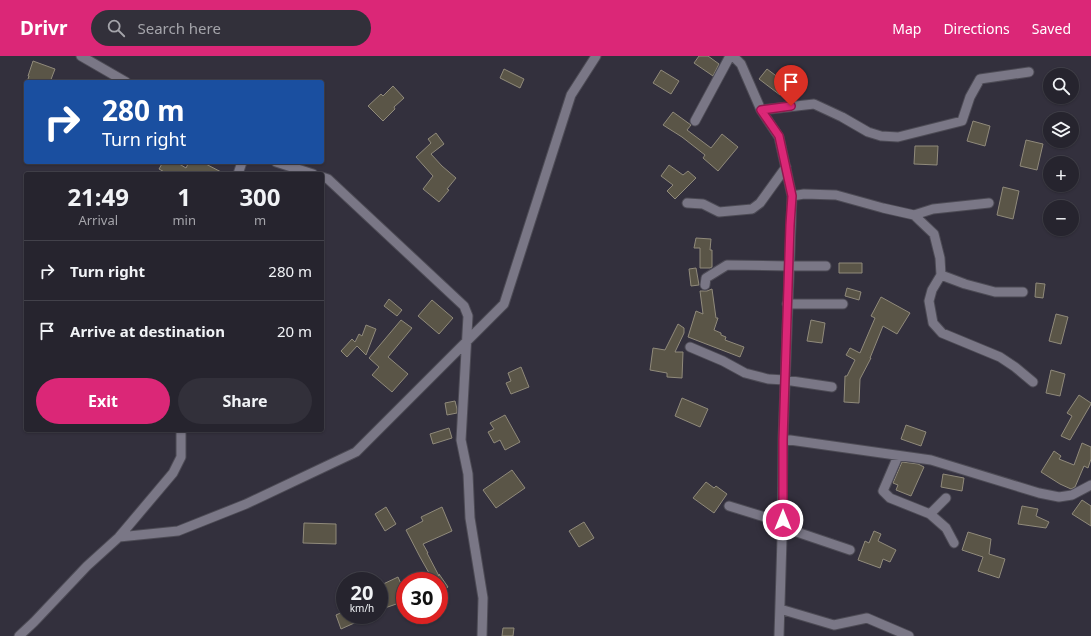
<!DOCTYPE html>
<html lang="en">
<head>
<meta charset="utf-8">
<style>
  :root { --surface:#26242e; --page:#32303a; --text:#f1f3f6; --muted:#a4a4aa; --line:#42414a; --accent:#db2777 }
  body { margin:0; font-family:"Noto Sans",sans-serif; background:var(--page); color:var(--text); height:100vh; display:flex; flex-direction:column; font-size:15px; white-space:nowrap }
  * { box-sizing:border-box; margin:0 }
  p { font-size:13px; color:var(--muted) }
  .icon { flex:none; width:22px; height:22px; fill:none; stroke:currentColor; stroke-width:2; stroke-linecap:round; stroke-linejoin:round }
  .map { position:relative; flex:1; overflow:hidden }
  .sheet { position:absolute; left:24px; top:116px; width:300px; height:260px; display:flex; flex-direction:column; background:var(--surface); border-radius:4px; box-shadow:0 1px 3px #0004,0 0 0 1px var(--line) }
  .sheet>* { flex:none }
  .banner { position:absolute; left:24px; top:24px; width:300px; height:84px; border-radius:4px; box-shadow:0 1px 3px #0004,0 0 0 1px var(--line); background:#1a4fa0; color:#fff; overflow:hidden }
  .controls { position:absolute; left:1043px; top:12px; display:grid; gap:8px }
  .controls a { display:grid; place-items:center; width:36px; height:36px; border-radius:50%; background:var(--surface); box-shadow:0 1px 3px #0004,0 0 0 1px var(--line); font-size:20px }
  .speed { position:absolute; left:336px; top:516px; display:flex; gap:8px; font-size:20px; font-weight:700; text-align:center }
  .speed>* { display:grid; place-content:center; width:52px; height:52px; border-radius:50%; background:var(--surface); box-shadow:0 1px 3px #0004,0 0 0 1px var(--line); line-height:1 }
  .speed small { font-size:10px; font-weight:400 }
  .speed .limit { border:6px solid #d22; background:#fff; color:#111 }
  .pin { position:absolute; display:grid; place-items:center; width:34px; height:34px; color:#fff; margin:-41px -17px; border-radius:50% 50% 50% 0; rotate:-45deg; box-shadow:0 0 4px #0007 }
  .pin .icon { rotate:45deg }
  .me { position:absolute; width:44px; margin:-22px; rotate:0deg; stroke-linejoin:round; filter:drop-shadow(0 0 3px #0008) }
  .turn { display:flex; align-items:center; gap:14px; height:84px; padding:0 12px; font-size:18px }
  .turn .icon { width:52px; height:52px; stroke-width:2.5 }
  .turn b { display:block; font-size:28px; line-height:34px }
  .eta { display:flex; justify-content:space-evenly; align-items:center; height:68px; text-align:center }
  .eta b { font-size:24px; font-weight:700; line-height:28px }
  .cta { display:flex; gap:8px; margin-top:auto; padding:8px 12px }
  .cta a { flex:1; height:46px; border-radius:24px; background:var(--accent); color:#fff; font-size:16px; font-weight:700; line-height:46px; text-align:center }
  .cta a+a { background:var(--page); color:var(--text) }
  ul { padding:0; list-style:none }
  li { display:flex; align-items:center; gap:12px; height:60px; padding:0 12px; border-top:1px solid var(--line) }
  li div { flex:1 }
  li b { display:block; font-size:15px }
  li em { font-style:normal }
  header { display:flex; align-items:center; gap:24px; box-sizing:border-box; height:56px; padding:0 20px; background:var(--accent); color:#fff }
  header strong { font-size:19px }
  nav { display:flex; gap:22px; margin-inline-start:auto; font-size:14px }
  .search { width:280px; height:36px; background:var(--page); display:flex; align-items:center; gap:10px; box-sizing:border-box; padding:0 14px; border-radius:22px; color:var(--muted); font-size:15px }
  .map>svg:first-child { display:block }
  .building { fill:#5a5547; stroke:#908a7b }
  .lines { fill:none; stroke-linecap:round; stroke-linejoin:round }
  .minor-casing { stroke:#4d4b55; stroke-width:11 }
  .minor { stroke:#7a7786; stroke-width:9 }
  .route-casing { stroke:#8e194d; stroke-width:10 }
  .route { stroke:#db2777; stroke-width:7 }
</style>
</head>
<body>
<header>
<strong>Drivr</strong>
<div class="search"><svg class="icon" aria-label="search" viewBox="0 0 24 24"><circle cx="10" cy="10" r="6"/><path d="M15 15l6 6"/></svg>Search here</div>
<nav><a>Map</a><a>Directions</a><a>Saved</a></nav>
</header>
<div class="map">
<svg width="1091" height="580" viewBox="0 0 1091 580">
  <rect width="100%" height="100%" fill="#33303d"/>
  <path class="building" d="M699,0H708L719,8L713,20L694,7Z
    M33,5L55,13L50,26H27L29,20H28Z
    M504,13L524,23L520,32L500,22Z
    M767,13L787,28L780,39L759,23Z
    M661,14L679,25L671,38L653,27Z
    M393,30L404,42L394,51L395,53L383,65L368,50L381,38L383,40Z
    M673,56L691,69L687,74L711,92L722,78L738,91L718,115L703,102L705,99L682,81L663,69Z
    M973,65L990,70L985,90L967,85Z
    M436,77L444,88L431,98L442,110L456,122L447,133L449,134L439,146L423,133L433,120L416,101L431,87L428,83Z
    M1026,84L1043,88L1037,114L1020,110Z
    M915,90H938L937,109L914,108Z
    M163,106H176L186,112L189,106H202L225,118H168L159,113Z
    M669,109L683,119L688,115L696,122L675,143L667,135L673,129L661,120Z
    M1003,131L1019,135L1013,163L997,159Z
    M696,182L711,183L710,194H712V211L710,212H700V192H694Z
    M839,207H862V217H839Z
    M696,212L699,229L691,230L689,213Z
    M1036,227L1045,228L1043,242L1035,241Z
    M847,232L861,236L859,244L845,240Z
    M712,233L716,262H718L714,274L721,277V279L726,281L725,284L744,291L740,301L688,281L696,255L703,258L700,235H707Z
    M881,241L910,257L897,278L883,270L870,302H871L860,323L859,347L844,346L845,320H847L855,304L846,299L850,292L860,297L875,262L871,260Z
    M389,243L402,254L397,260L384,250Z
    M432,244L453,262L439,278L418,260Z
    M1056,258L1068,261L1061,288L1049,285Z
    M401,264L412,272L388,301L408,318L392,336L372,319L379,311L369,302Z
    M811,264L825,267L822,287L807,285Z
    M678,268L684,272V277L675,296H683L682,322L667,321V317L650,314L653,292L665,294Z
    M366,269L376,273L366,299L357,290L347,301L341,295L352,283L355,286L359,278L362,280Z
    M521,311L529,331L511,338L506,327L511,325L508,317Z
    M1051,314L1065,318L1060,340L1046,337Z
    M1079,339L1091,347V348L1070,384L1061,380L1072,360L1067,357Z
    M682,342L708,353L700,371L675,360Z
    M455,345L457,353V357L447,359L445,347Z
    M505,359L520,386L505,394L500,384L494,387L488,376L494,373L490,367Z
    M906,369L926,376L921,390L901,383Z
    M449,372L452,382L433,388L430,378Z
    M1082,387L1091,391V403L1088,412L1084,410L1075,431L1071,433L1060,428L1041,416L1054,395L1061,400L1059,403L1074,409Z
    M902,406L918,408L924,411L911,440L896,434L898,429L893,427Z
    M512,414L525,432L496,452L483,434Z
    M943,418L964,422L962,435L941,431Z
    M706,426L714,432L716,430L727,438L714,457L693,442Z
    M1082,444L1091,450V470L1072,458Z
    M1022,450L1038,453L1036,460L1049,466L1046,472L1018,468Z
    M386,451L396,468L385,475L375,458Z
    M442,451L452,475L423,488L428,497H427L439,520V518L448,531L439,537V525H427L424,519L429,517L420,501L406,474L423,465L421,461Z
    M584,466L594,482L579,491L569,475Z
    M304,467L336,468V488L303,487Z
    M874,475L881,478L878,485L896,494L890,506L883,503L880,512L858,504L865,485L869,487Z
    M968,476L991,483L989,498L1005,503L999,522L978,515L983,501L962,494Z
    M398,521L405,537V545L379,554V530Z
    M345,555V559H372L341,573L336,559Z
    M503,572H514L513,580H502Z"/>
  <g class="lines">
    <defs>
      <path id="minor" d="M81,0L126,26
        M733,0L741,8L761,54L779,81L792,140L783,383L782,482L779,580
        M761,54L814,48L842,61L868,76L881,80L898,81L962,65L970,41L980,23L1029,16
        M695,65L730,0
        M276,106L313,118
        M238,118L242,106
        M322,121L328,123L464,250L468,260L461,384L468,418L470,462L483,542L482,580
        M792,140L804,138L836,139L883,152L914,159L933,153L989,147
        M687,147L703,148L719,156L752,153L760,147L786,111
        M914,159L934,178L940,202L941,219L965,228L995,236H1023
        M941,219L932,234L929,245L933,267L942,277L1000,301L1015,311L1033,326
        M705,229L706,222L727,209L789,210H826
        M787,248H843
        M690,291L723,305L745,317L768,323L785,324L832,331
        M783,383L931,404L1039,437L1059,441L1072,439L1091,429
        M898,400L883,435L890,442L930,458L946,472L954,487
        M729,450L768,462L783,464
        M930,458L946,442
        M782,471L850,494
        M119,481L178,475L246,448L356,396L504,248L571,39L596,0
        M780,553L834,569L867,562L909,580
        M19,580L34,566L87,510L119,481L173,417L181,401V374"/>
    </defs>
    <use href="#minor" class="minor-casing"/>
    <use href="#minor" class="minor"/>
  </g>
  <g class="lines">
    <defs>
      <path id="route" d="M783,464V384L790,169L792,140L779,80L761,54L791,50"/>
    </defs>
    <use href="#route" class="route-casing"/>
    <use href="#route" class="route"/>
  </g>
</svg>
<div class="controls">
<a><svg class="icon" aria-label="search" viewBox="0 0 24 24"><circle cx="10" cy="10" r="6"/><path d="M15 15l6 6"/></svg></a>
<a><svg class="icon" aria-label="layers" viewBox="0 0 24 24"><path d="M12 4l9 5-9 5-9-5zM3 14l9 5 9-5"/></svg></a>
<a>+</a>
<a>−</a>
</div>
<div class="speed"><div>20<small>km/h</small></div><div class="limit">30</div></div>
<div class="pin" style="left:791px;top:50px;background:#d93025"><svg class="icon" aria-label="arrive" viewBox="0 0 24 24"><path d="M6 21V4h12l-3 4 3 4H6"/></svg></div>
<svg class="me" style="left:783px;top:464px" viewBox="-20 -20 40 40"><circle r="17" fill="#db2777" stroke="#fff" stroke-width="3"/><path d="M0-11L8 9 0 5-8 9z" fill="#fff"/></svg>
<div class="banner">
<div class="turn"><svg class="icon" aria-label="right" viewBox="0 0 24 24"><path d="M7 20v-9h11M14 6l5 5-5 5"/></svg><div><b>280 m</b>Turn right</div></div>
</div>
<section class="sheet">
<div class="eta">
<div><b>21:49</b><p>Arrival</p></div>
<div><b>1</b><p>min</p></div>
<div><b>300</b><p>m</p></div>
</div>
<ul>
<li><svg class="icon" aria-label="right" viewBox="0 0 24 24"><path d="M7 20v-9h11M14 6l5 5-5 5"/></svg><div><b>Turn right</b></div><em>280 m</em></li>
<li><svg class="icon" aria-label="arrive" viewBox="0 0 24 24"><path d="M6 21V4h12l-3 4 3 4H6"/></svg><div><b>Arrive at destination</b></div><em>20 m</em></li>
</ul>
<div class="cta"><a>Exit</a><a>Share</a></div>
</section>
</div>
</body>
</html>
